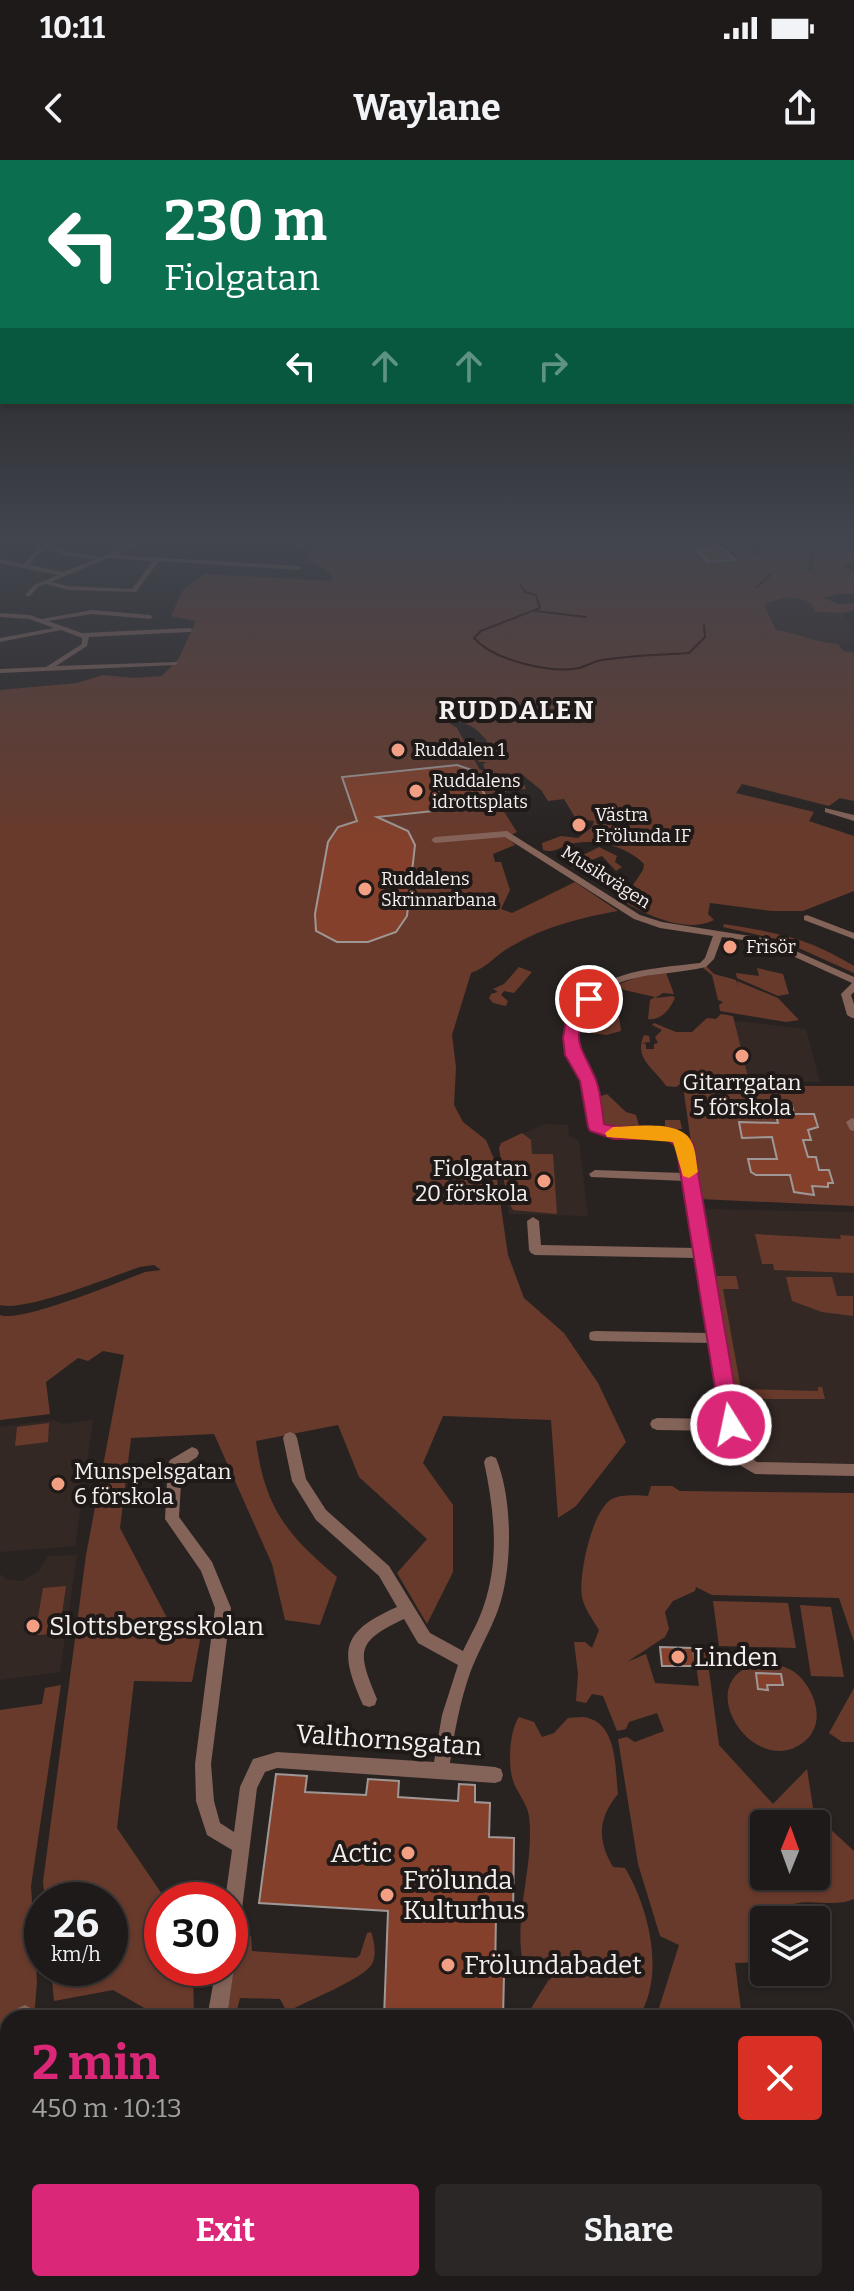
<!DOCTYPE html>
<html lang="en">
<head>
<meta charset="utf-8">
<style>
  :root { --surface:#1e1a19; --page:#2b2726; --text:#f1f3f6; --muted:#a1a1a2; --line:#3c3838; --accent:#db2777 }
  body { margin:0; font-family:Bitter,serif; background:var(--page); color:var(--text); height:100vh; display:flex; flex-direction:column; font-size:30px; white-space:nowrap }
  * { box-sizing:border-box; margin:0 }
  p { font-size:26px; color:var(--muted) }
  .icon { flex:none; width:44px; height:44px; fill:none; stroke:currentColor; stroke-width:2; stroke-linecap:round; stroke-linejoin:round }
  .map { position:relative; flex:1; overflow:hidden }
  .details { position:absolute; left:0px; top:1850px; width:854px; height:282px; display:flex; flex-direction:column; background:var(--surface); border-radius:24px 24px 0 0; box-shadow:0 2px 6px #0004,0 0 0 2px var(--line) }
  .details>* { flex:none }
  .top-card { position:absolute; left:0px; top:0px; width:854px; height:244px; box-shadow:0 2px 6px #0004,0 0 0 2px var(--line); background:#0b6e4f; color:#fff; overflow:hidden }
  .needle { width:52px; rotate:1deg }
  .tools { position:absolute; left:750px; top:1650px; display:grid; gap:16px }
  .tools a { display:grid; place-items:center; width:80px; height:80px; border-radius:8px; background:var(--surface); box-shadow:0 2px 6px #0004,0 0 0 2px var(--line); font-size:40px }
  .speed { position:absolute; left:24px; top:1722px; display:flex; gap:16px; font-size:40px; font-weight:700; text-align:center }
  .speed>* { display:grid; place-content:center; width:104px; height:104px; border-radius:50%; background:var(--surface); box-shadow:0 2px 6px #0004,0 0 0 2px var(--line); line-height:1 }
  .speed small { font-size:20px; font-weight:400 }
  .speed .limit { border:12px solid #d22; background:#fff; color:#111 }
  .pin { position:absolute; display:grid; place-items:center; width:68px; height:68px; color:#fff; margin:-34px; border:4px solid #fff; border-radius:50%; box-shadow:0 2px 8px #0007 }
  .me { position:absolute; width:88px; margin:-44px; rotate:350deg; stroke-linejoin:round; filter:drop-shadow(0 0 6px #0008) }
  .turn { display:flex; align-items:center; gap:28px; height:168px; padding:0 32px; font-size:36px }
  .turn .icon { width:104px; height:104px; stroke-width:2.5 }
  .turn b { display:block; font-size:56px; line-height:68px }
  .lanes { display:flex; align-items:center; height:76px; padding:0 32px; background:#0003; justify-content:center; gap:40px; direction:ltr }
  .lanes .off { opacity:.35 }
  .round { display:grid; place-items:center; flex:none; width:84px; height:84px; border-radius:8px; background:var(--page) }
  .overview { display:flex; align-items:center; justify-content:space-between; height:136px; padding:0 32px }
  h1 { font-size:48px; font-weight:700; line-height:60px; color:var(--accent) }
  .action { display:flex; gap:16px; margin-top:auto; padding:16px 32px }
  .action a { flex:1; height:92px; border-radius:8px; background:var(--accent); color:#fff; font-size:32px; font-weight:700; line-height:92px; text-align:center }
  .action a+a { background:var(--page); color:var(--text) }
  .status { display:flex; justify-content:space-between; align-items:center; height:56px; padding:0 40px; background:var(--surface); direction:ltr }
  .status svg { height:22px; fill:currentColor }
  header { display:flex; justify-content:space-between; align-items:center; height:104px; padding:0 32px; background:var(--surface); font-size:36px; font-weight:700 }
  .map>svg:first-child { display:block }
  .built { fill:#342824 }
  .green { fill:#683a2b; fill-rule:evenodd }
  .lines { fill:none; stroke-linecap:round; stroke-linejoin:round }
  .stream { stroke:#2a0801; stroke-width:2 }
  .building { fill:#84402a; stroke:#9e9795; stroke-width:2 }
  .minor { fill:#846359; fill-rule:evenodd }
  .route { fill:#db2777; stroke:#8e194d; stroke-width:2 }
  .slow { fill:#f59e0b }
  .poi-dot { fill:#f39f84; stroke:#1f1918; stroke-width:3 }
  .labels { text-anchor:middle; stroke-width:8; stroke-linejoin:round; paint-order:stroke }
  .far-poi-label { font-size:18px; fill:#f4f0ef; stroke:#1f1918; text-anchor:start }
  .far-street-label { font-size:18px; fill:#f4f0ef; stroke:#1f1918 }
  .poi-label { font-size:22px; fill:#f4f0ef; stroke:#1f1918 }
  .far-district-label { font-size:26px; font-weight:bold; letter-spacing:2px; fill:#f4f0ef; stroke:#1f1918 }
  .near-poi-label { font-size:26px; fill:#f4f0ef; stroke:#1f1918; text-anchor:start }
  .near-street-label { font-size:26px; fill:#f4f0ef; stroke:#1f1918 }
</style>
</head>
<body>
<div class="status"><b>10:11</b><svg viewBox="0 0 49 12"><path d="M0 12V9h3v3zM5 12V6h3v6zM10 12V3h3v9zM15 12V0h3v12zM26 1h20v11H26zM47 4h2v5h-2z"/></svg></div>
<header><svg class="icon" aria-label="back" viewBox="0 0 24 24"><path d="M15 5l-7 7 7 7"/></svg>Waylane<svg class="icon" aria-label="share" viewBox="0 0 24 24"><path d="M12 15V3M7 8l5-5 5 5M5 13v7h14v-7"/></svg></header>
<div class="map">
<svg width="854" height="2131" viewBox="0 0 854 2131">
  <rect width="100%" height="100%" fill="#282321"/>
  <path class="built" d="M780,436L801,437L812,444L814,452L843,453L854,472V484L823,483L776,469L765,444Z
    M738,861L806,869L820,922L709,920L694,879Z
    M545,964L568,965L569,976L579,981L588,1056L509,1054L499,988L501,983Z
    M705,1049L854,1052V1304L747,1301Z
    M54,1260L63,1264L93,1260L75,1386L0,1392V1267Z
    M77,1395L60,1512L0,1520V1414L6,1419L22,1421L39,1411L48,1396Z
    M98,2124H289L292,2131H94Z"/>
  <path class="green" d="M303,384H529L527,391L534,384H713L722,387L708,402L740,397L729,389L731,386H745L756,396L763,391L754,387C767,389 776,385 787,384C794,383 805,384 813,384L817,386L814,391L808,392L811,394L806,410L814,411L812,398L819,390L820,384H854V403L842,405L854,412V434H838L824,438L839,444L854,443V450L843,453L814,452L812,444C791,433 784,438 764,444L776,470C798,473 816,483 838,484L844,491L854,492V641L840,638L829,646L742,624L736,633L814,652L809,661L854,676V731L803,751H772L710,743L708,754L714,760C686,774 647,755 622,741L638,735L631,728L643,710L644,704C626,685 591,677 567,685C557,689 553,693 543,690L542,683L561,676L578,678L592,667L594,661L576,659L564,639L548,641L541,630L519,612L526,629L492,633L517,672L507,677L515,685L493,694L495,702H501L510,730L501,749L512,753L575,722L618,751C580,758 546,766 512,786C496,794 489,807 471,813L452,875L456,907L454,945L463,962L486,980L494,999L508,1095L524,1138L564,1173L598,1223L626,1282L576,1346L558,1358L551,1260L443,1256L423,1303L453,1345V1412L427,1464L397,1413L427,1379L359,1317L338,1265L256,1281C265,1348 287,1375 337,1417L320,1465L285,1460L272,1404L214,1274L131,1278L120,1368L177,1477L201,1475L192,1522L134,1521L117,1668L166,1740H162V1808H193L194,1858H156L153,1853L113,1830L54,1841L51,1808H110V1740H45L43,1722L86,1395L124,1195L103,1191L88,1201L78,1198L46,1222L50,1254L0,1260V1155C21,1163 119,1122 145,1112L161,1110L154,1105L140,1107C110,1117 26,1152 0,1145V530L77,523L103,515L134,518L162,516L179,498L196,461L171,456L182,431L205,414L332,421C331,407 315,407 307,398L314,390ZM441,558C461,560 474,564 487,581L485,589L490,602L483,591L474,592L479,602H487L483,604L485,610H480L457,568Z
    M599,687L617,696L615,702L622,707L616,711L602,696L589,701V707L583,710L572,708L571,701Z
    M724,764C777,773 807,777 854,806V813L781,780L723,767Z
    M706,806L714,814L736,820L738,827L737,821L778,838L799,860L786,862L720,851L719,845L723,842L718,840L712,815L703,808Z
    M519,807L532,812L514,833L504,831L501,835L508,841L506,846L493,843L489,838L491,834L498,832L493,829L504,824Z
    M757,808L783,814L789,834L778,836L737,818L736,813L759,816Z
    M666,813L674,834L663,833L655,838L673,836L675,838C670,849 661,861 648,859L650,840L655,837L624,830L617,825L637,817Z
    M588,847L619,857L621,871L606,875L579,871L580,861Z
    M721,854L733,856L749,921H684L676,927L666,926C655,909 633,899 644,875L649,876L650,882L642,883L646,884V889H654V884L658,883L655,877L662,870L652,865L654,863L676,872H692L707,858L716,859Z
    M683,926H854V1046L699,1039Z
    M607,934L626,952L636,955L639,966H665V960H680L682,969L608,968L601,962L598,937Z
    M522,973L531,980L532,994H553L557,1054L513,1050L507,1039L499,988L501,983Z
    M755,1074L841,1079L840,1075L854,1076V1113L774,1110L773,1104H762Z
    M714,1116H736L739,1129H723L741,1229L818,1231V1227H822L825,1239H734Z
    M786,1117H832L837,1136H853V1156L822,1152L792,1141Z
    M49,1263L48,1282L15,1286L17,1267Z
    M651,1326H672L680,1331L854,1333V1482L839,1438L712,1435L696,1427L695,1431L673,1441L665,1452L669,1469L665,1477L627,1502L646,1494L655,1523L699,1526L694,1488H706L719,1585L773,1644L807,1609L814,1654L854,1691V1739C829,1750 805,1733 777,1751L775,1760H764V1802L735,1803L742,1858H671L659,1848L679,1785L660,1776L638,1704L618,1579L627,1577L635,1582L664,1571L657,1553L629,1562L626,1569L617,1571L603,1536L592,1534L586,1543L576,1541L578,1514L574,1482H585L592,1488L599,1470C593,1460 584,1448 582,1437C578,1417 592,1349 612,1339C621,1334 638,1335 648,1336ZM816,1664V1716H764V1664Z
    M66,1426L59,1474L35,1475L43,1428Z
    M713,1441L788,1443L796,1488L719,1486Z
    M800,1445L831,1447L844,1517L811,1516Z
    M763,1502C775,1504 787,1506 797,1514C815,1530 826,1562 806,1580C757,1625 683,1518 763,1502Z
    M61,1525L31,1726L37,1822L34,1858H8V2124H14L13,2131H0V1550L42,1544L45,1528Z
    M854,1528V1582H842L829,1573Z
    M519,1557L534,1562L542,1577L554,1573L568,1558C573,1558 582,1556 588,1558C618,1566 615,1610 618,1634C598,1658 597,1680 613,1707L625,1708C649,1748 666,1816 638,1858H525L548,1821L558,1812L545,1801L523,1803C513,1755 535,1705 529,1656C527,1642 515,1631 512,1617C508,1602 510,1569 519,1557Z
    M371,1772C374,1780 377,1795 372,1804C362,1820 306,1841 287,1852L280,1839L240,1838L235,1858H227L238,1776H251L252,1791L356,1798L360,1795L367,1773Z
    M619,2124H707L705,2131H619Z"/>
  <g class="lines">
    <path class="stream" d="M521,425L525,432L536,435L540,448L481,471L474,478C493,500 551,514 579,508C587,506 594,501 602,500C630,495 660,495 689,493L705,477L704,465
      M757,427L770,415
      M535,451L586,457"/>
  </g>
  <path class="building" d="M722,387L735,400L708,402L695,389Z
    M457,605L472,610L487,639L480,646L377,657L408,671L415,685L407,756L396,772L368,782H337L316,771L315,754L328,682L338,667L357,661L342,617Z
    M782,945H792L794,954H814L818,967L808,970L811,980H803L808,997H816L819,1010H829L833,1023H828V1027L812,1026L814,1035L794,1032L790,1015H756L751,1012L748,999H777L772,977L742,978L739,962L778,963L774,947Z
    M660,1487L693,1488L695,1506H662Z
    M756,1513L781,1514L783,1525H767L768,1530L758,1529Z
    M276,1614L307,1616L305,1632L366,1635L368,1619L399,1621L398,1637L458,1641L459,1624L475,1625V1642L490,1643L489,1677L514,1678L513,1756L496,1755L495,1815H504L503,1858H384L388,1751L259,1743Z"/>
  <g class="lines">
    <path class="minor" d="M40,384H47L68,392L101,397L132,384H139L116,395L299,406L302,408L299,410L159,401L136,432L68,430L46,424L38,427L30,436H26L25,435L34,425L58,415L0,403V399L24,404L37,389L43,386ZM48,388L67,396L96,399L63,412L29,405L41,391ZM108,398L153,401L132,429L68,426L51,422Z
      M298,384H304L300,389L297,387Z
      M744,384H751L748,386Z
      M92,450L150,455L153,457L150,459L92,454L48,461L82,473L190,468L193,470L190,472L89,477L87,486L56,506L177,502V504L175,505L0,513V509L46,507L82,484V478L61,470L0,482V478L54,468L29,459L0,457V453L30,455L41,459Z
      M825,648L854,655V661L825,652Z
      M507,671L640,755L662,762L769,779L854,817V832L851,835L854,844V858H852L847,855L841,834L852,823L764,783L722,777L714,799L706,807C681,813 652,813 627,820C599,829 571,858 578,889C581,901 590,910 594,922C598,935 599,951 601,965C630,976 666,958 690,983L738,1265L747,1295L757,1302L854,1304V1316L755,1314L736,1303L726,1271L657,1270L652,1268L650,1264L652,1260L657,1258L723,1259L711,1183L595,1181L590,1180L589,1176L590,1172L595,1171L709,1173L697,1098L535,1095L531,1093L529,1090L527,1061L533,1057L539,1061L541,1085L695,1088L685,1021L591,1017L589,1014L595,1010L683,1013L679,985C661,972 640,978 619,977C609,976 601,973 592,970C586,955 588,937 583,922C579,910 570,901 567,888C561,855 592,825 621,816C643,808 676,806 700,803L705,798L713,776L660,768L634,759L505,677L435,683L431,680L435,677Z
      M807,755L854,773V779L804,760V756Z
      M852,958L854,959V971L850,970L846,962Z
      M290,1272L295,1274L297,1278L306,1319L326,1350L389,1406L430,1473L463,1491C470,1476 479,1461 484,1445C500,1398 494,1349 484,1302L486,1298L491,1296L496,1298C513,1339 513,1409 498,1450C490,1472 478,1491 470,1513C460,1542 454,1573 450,1603L495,1607L501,1609L503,1615L501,1621L495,1623L277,1608L265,1612L257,1628L239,1773L236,1779L230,1782V1740H225L232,1690L207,1675L196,1641L195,1604L215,1448L201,1411L165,1359L168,1304L170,1300L192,1287L197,1289L199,1293L197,1297L182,1307L179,1357L212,1402L231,1448L211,1604L214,1641L220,1663L234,1672L240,1627L253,1599L277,1592L434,1602L442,1555L458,1505L418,1483L404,1459C354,1482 358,1493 377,1539L375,1545L369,1547L363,1545C339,1491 340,1472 397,1447L379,1416L316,1360L292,1321L283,1278L285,1274Z
      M230,1801L234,1808L227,1858H207L216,1808H230Z
      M25,1845L36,1851L39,1858H17L15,1855L18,1848Z
      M854,2110V2131H839L842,2124H846V2113Z
      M19,2124H41L38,2131H16Z"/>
  </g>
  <linearGradient id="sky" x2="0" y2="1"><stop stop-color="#161312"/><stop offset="0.56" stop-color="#42454e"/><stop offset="1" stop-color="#42454e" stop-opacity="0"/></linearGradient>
  <rect width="854" height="682" fill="url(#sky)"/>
  <path class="route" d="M589,835L596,839C568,881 579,880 596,920C601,933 602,950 604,964C632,973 672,956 693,983L741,1265L738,1271L731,1274L724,1271L721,1265L676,986L666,979H614L590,971L588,967L580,921L565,895L563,878L566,860L583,836Z"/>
  <path class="slow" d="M613,967C633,967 680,959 691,981C696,989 696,1002 698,1012L689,1018L683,1016L673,982L607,977L605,973Z"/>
  <g class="poi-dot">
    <circle cx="398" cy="590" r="8"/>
    <circle cx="416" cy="631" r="8"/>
    <circle cx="579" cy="665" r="8"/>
    <circle cx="365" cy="729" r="8"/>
    <circle cx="730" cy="787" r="8"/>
    <circle cx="742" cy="896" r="8"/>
    <circle cx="544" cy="1021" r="8"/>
    <circle cx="58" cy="1324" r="8"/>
    <circle cx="33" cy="1466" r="8"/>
    <circle cx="678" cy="1497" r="8"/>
    <circle cx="408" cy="1693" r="8"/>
    <circle cx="387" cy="1735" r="8"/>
    <circle cx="448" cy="1805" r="8"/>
  </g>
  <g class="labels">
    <g class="far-poi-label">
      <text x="414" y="596">Ruddalen 1</text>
      <text x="432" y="627">Ruddalens<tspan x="432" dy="21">idrottsplats</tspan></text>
      <text x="595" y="661">Västra<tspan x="595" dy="21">Frölunda IF</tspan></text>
      <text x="381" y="725">Ruddalens<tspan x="381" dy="21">Skrinnarbana</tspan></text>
      <text x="746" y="793">Frisör</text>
    </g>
    <g class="far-street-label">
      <text transform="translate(606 717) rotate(32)" y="6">Musikvägen</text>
    </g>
    <g class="poi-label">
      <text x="742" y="930">Gitarrgatan<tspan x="742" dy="25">5 förskola</tspan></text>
      <text x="528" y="1016" text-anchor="end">Fiolgatan<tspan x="528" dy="25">20 förskola</tspan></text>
      <text x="74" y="1319" text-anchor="start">Munspelsgatan<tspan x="74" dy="25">6 förskola</tspan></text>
    </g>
    <g class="far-district-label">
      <text x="517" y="559">RUDDALEN</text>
    </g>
    <g class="near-poi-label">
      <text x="49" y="1475">Slottsbergsskolan</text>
      <text x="694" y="1506">Linden</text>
      <text x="392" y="1702" text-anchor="end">Actic</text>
      <text x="403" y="1729">Frölunda<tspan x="403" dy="30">Kulturhus</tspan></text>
      <text x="464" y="1814">Frölundabadet</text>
    </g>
    <g class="near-street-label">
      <text transform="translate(389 1580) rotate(4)" y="9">Valthornsgatan</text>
    </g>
  </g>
</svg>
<div class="tools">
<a><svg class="needle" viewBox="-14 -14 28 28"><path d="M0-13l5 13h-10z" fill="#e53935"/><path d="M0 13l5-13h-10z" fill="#a1a1a2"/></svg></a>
<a><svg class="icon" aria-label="layers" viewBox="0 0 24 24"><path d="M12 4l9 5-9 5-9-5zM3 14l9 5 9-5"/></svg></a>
</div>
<div class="speed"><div>26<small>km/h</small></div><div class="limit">30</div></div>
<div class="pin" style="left:589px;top:839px;background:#d93025"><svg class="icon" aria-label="arrive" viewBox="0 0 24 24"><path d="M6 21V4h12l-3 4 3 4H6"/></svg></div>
<svg class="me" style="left:731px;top:1265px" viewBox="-20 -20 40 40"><circle r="17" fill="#db2777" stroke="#fff" stroke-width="3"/><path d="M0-11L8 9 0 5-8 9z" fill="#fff"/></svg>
<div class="top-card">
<div class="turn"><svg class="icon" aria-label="left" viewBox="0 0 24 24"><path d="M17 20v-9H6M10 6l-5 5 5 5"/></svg><div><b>230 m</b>Fiolgatan</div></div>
<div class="lanes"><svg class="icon" aria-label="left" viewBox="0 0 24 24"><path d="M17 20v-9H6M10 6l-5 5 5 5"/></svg><svg class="icon off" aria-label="ahead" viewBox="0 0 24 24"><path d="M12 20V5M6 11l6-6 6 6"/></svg><svg class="icon off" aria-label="ahead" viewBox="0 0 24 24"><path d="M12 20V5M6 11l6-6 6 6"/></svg><svg class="icon off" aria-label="right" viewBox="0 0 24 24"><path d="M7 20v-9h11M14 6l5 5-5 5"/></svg></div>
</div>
<section class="details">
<div class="overview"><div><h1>2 min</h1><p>450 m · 10:13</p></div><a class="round" style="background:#d93025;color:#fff"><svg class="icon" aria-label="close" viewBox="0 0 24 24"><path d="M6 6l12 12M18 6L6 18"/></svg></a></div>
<div class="action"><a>Exit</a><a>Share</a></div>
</section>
</div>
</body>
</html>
